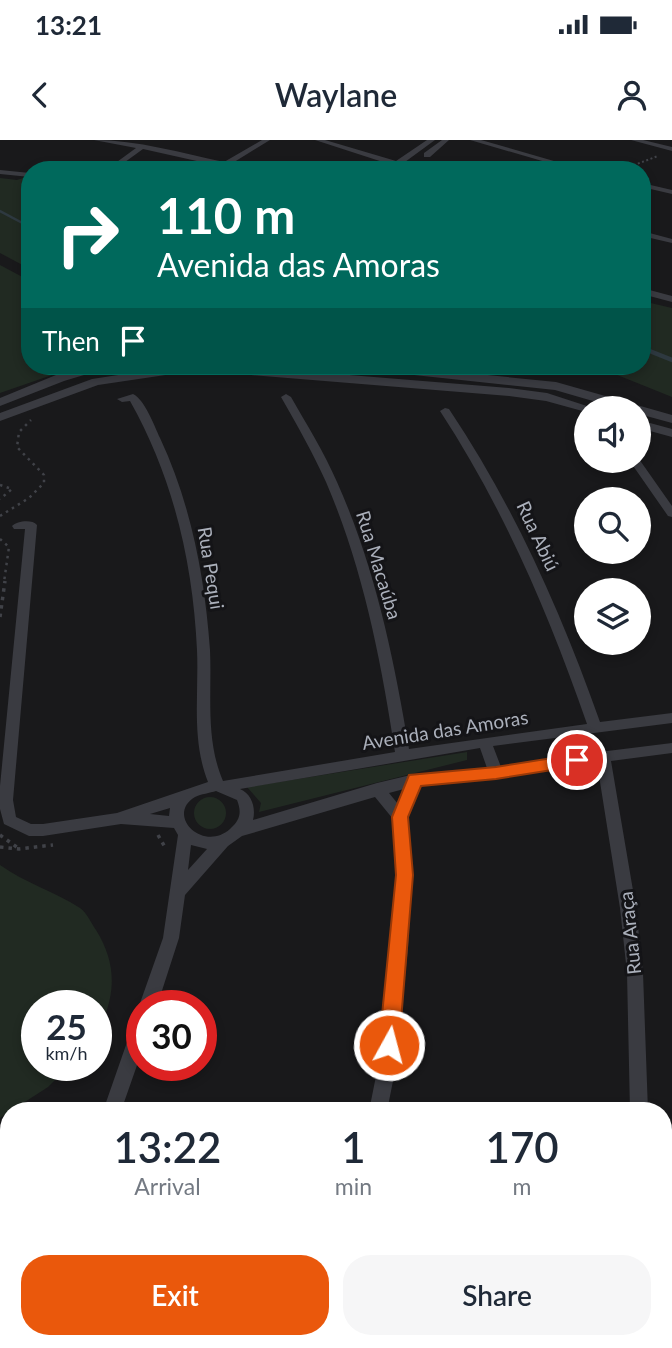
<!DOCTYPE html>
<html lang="en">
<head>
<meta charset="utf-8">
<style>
  :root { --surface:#fff; --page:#f6f6f7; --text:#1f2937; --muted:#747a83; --accent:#ea580c }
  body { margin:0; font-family:Lato,sans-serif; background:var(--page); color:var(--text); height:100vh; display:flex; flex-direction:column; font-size:26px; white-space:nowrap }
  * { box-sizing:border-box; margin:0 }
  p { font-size:23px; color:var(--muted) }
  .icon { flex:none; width:38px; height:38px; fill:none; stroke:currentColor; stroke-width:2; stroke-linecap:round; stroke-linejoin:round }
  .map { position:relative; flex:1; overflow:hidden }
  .panel { position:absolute; left:0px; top:962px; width:672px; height:247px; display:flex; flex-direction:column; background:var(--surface); border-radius:28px 28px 0 0; box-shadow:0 4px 10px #0003 }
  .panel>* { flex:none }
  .guide { position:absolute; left:21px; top:21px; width:630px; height:214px; border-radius:28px; box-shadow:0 4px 10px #0003; background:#00695c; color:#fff; overflow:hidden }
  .controls { position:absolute; left:574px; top:256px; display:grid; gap:14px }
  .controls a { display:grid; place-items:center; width:77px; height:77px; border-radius:50%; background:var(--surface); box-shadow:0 4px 10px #0003; font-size:35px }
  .speed { position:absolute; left:21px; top:850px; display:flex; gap:14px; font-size:35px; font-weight:700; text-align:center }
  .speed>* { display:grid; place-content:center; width:91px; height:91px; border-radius:50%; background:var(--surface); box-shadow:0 4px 10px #0003; line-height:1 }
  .speed small { font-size:18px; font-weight:400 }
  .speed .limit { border:10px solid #d22; background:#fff; color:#111 }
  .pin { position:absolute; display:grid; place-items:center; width:60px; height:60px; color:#fff; margin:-30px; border:4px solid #fff; border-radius:50%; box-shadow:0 2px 7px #0007 }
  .me { position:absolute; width:77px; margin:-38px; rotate:7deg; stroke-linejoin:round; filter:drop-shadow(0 0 5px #0008) }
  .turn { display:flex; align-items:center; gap:24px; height:147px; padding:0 21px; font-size:32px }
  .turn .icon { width:91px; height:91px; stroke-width:2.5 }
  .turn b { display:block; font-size:49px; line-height:60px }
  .then { display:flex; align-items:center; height:66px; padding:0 21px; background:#0003; gap:14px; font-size:26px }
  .eta { display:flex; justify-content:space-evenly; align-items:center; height:119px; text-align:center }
  .eta b { font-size:42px; font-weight:600; line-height:49px }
  .action { display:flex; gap:14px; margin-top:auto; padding:14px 21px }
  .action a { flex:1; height:80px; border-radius:28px; background:var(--accent); color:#fff; font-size:28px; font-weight:600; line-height:80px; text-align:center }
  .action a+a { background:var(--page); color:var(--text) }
  .status { display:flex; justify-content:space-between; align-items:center; height:49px; padding:0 35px; background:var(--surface); direction:ltr }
  .status svg { height:19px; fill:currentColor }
  header { display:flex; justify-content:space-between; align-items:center; height:91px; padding:0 21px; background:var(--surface); font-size:32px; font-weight:600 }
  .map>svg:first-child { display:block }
  .green { fill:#212a22 }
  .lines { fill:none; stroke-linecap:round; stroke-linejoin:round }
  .stream-far1 { stroke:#2e3940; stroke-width:2.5 }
  .stream { stroke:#2e3940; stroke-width:4.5 }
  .path-far3 { stroke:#404248; stroke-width:2; stroke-dasharray:2 2.5; stroke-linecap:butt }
  .path-far2 { stroke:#404248; stroke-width:2.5; stroke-dasharray:2.5 4.5; stroke-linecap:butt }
  .path-far1 { stroke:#404248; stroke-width:3.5; stroke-dasharray:3.5 5; stroke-linecap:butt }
  .path { stroke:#404248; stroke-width:4.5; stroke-dasharray:4.5 7; stroke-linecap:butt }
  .minor { fill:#3a3b41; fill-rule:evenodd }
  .tertiary { fill:#3a3b41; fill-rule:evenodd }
  .shaded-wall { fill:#323336 }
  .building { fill:#55565c; stroke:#62646a; stroke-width:2 }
  .route { fill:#ea580c; stroke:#983908; stroke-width:2 }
  .labels { text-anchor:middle; stroke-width:6; stroke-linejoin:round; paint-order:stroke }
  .street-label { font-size:19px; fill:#abb0bb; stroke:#141417 }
</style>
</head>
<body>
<div class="status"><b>13:21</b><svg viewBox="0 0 49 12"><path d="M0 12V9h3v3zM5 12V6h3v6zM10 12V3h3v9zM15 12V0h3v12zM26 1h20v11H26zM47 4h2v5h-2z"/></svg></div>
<header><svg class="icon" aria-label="back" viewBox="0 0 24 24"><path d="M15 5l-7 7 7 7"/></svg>Waylane<svg class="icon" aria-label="person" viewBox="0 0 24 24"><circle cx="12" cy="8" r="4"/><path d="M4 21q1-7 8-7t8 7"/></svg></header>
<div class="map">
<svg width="672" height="1208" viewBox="0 0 672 1208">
  <rect width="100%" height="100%" fill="#19191b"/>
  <path class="green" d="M26,37L30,39V129L0,113V38L17,40Z
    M0,125L30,141V226H78L0,253Z
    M642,161L672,168V257L595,226H642Z
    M467,612V620L259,672L261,663L247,647Z
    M194 673a16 16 0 1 1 32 0a16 16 0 1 1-32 0Z
    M0,725C25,743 54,751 80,768C87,773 91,783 96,790C119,827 115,859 96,896V866H37V926H69L48,947L0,978Z"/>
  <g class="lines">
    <path class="stream-far1" d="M0,71L30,87"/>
    <path class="stream" d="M642,208L672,220"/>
    <path class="path-far3" d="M621,30L658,16"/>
    <path class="path-far2" d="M0,345L12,349L0,359
      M0,376L29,358L44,343V335L17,307L19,292L31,280
      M0,399L9,407L4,442"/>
    <path class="path-far1" d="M0,477L5,441
      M0,695L18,708
      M158,695L166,709
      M0,707L19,709L53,705"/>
    <path class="path" d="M0,1027H9
      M0,1131L9,1120"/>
    <path class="minor" d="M94,0C138,0 181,13 224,22L262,0H270L231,24L251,30H237L143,9L114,30H106L136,8Z
      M315,0H325L396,21L427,0H435L394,30L386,29L392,25Z
      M442,0H449L430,17H424V13Z
      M470,0H481L585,30H573Z
      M631,0H643L672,7V11Z
      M410,25L423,28V30L407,29L406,27Z
      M0,30L30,33V37L0,34Z
      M642,43L672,50V54L642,47Z
      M642,91L672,99V103L642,96Z
      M642,148L672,156V162L642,154Z
      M133,254C145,260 154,285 160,298C191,364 205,438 210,510C212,554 205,599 223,641L395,612C381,520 363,428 326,342C313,313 297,285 281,257L286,254L291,257C307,285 324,312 337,342C375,427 394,518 409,609L587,584C549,474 504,369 440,271L445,268L449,269C514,366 561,472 600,582L672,573V583L493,606L501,627L551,618L672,603V613L611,621L636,768L643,833L648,971H630L627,833L620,768L597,623L496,639L420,645L407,677L412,735L408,808L396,926L387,971H369L378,926L392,808L396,735L393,679L375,657L242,696L228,706L185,755L179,798L157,866H142V871L139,866L163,798L178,695L174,688L121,684L43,696H29L4,684L0,669V646L25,389H14L12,386C17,381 32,379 37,385L13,660L16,677L31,684H43L117,673L208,642C191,599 199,555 197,510C193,423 173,337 130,261L122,262L117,259ZM480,608L487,628L415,634L377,643L253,680C256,668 252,654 240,649ZM404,649L398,664L389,653ZM216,651L237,660C242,673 240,680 230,689C203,713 165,675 195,657C201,654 210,653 216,651ZM170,668L169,676L150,674ZM191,705L207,709L188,730Z
      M639,319L672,366V377L668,376L629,320Z
      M142,877V911L121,971H103L133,885L136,879Z
      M19,1200H40L39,1208H17Z
      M320,1200H341V1208H319Z
      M621,1200H641L642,1208H620Z"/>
    <path class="tertiary" d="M95,226H114L64,241L0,266V258L56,235Z
      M177,226L251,227L509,248L547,253L593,268H586V272L546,261L509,256L251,235L179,233L98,245L0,281V273L92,239Z
      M418,228L556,242L672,275V283L639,274V268H617L555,250L414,235L412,232Z
      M639,280L672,289V297L639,288Z"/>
  </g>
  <path class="shaded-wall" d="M9,1078V1101L5,1105L7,1118L0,1130V1087Z"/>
  <path class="building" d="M0,1027L9,1035V1078L0,1087Z"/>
  <path class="route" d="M577,614L585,620L577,626L496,639L421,646L408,677L413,735L399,905L396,912L389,914L382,912L379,905L396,735L392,677L409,635L496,627Z"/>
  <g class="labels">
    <g class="street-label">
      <text transform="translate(538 396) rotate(65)" y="7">Rua Abiú</text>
      <text transform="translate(379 425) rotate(73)" y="7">Rua Macaúba</text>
      <text transform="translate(211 428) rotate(81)" y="7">Rua Pequi</text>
      <text transform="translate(445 590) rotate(-9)" y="7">Avenida das Amoras</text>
      <text transform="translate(630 793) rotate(-96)" y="7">Rua Araça</text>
    </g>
  </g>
</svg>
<div class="controls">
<a><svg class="icon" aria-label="sound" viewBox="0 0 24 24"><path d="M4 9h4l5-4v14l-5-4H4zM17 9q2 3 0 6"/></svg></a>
<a><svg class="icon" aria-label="search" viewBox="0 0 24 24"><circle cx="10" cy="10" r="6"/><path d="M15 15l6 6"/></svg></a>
<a><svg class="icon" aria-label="layers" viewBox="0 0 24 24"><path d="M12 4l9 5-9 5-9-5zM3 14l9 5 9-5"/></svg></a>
</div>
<div class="speed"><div>25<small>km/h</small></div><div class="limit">30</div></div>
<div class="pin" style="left:577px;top:620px;background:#d93025"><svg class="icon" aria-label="arrive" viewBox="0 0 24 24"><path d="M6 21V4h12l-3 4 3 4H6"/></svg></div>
<svg class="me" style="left:389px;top:905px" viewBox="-20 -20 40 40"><circle r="17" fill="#ea580c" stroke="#fff" stroke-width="3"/><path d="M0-11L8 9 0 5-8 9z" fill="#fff"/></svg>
<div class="guide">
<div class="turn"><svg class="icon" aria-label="right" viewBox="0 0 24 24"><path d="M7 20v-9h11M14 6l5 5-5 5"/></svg><div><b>110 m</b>Avenida das Amoras</div></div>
<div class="then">Then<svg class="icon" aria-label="arrive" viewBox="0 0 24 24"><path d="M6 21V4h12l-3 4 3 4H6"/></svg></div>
</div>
<section class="panel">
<div class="eta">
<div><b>13:22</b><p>Arrival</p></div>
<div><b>1</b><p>min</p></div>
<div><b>170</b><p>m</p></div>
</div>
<div class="action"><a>Exit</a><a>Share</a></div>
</section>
</div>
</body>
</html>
